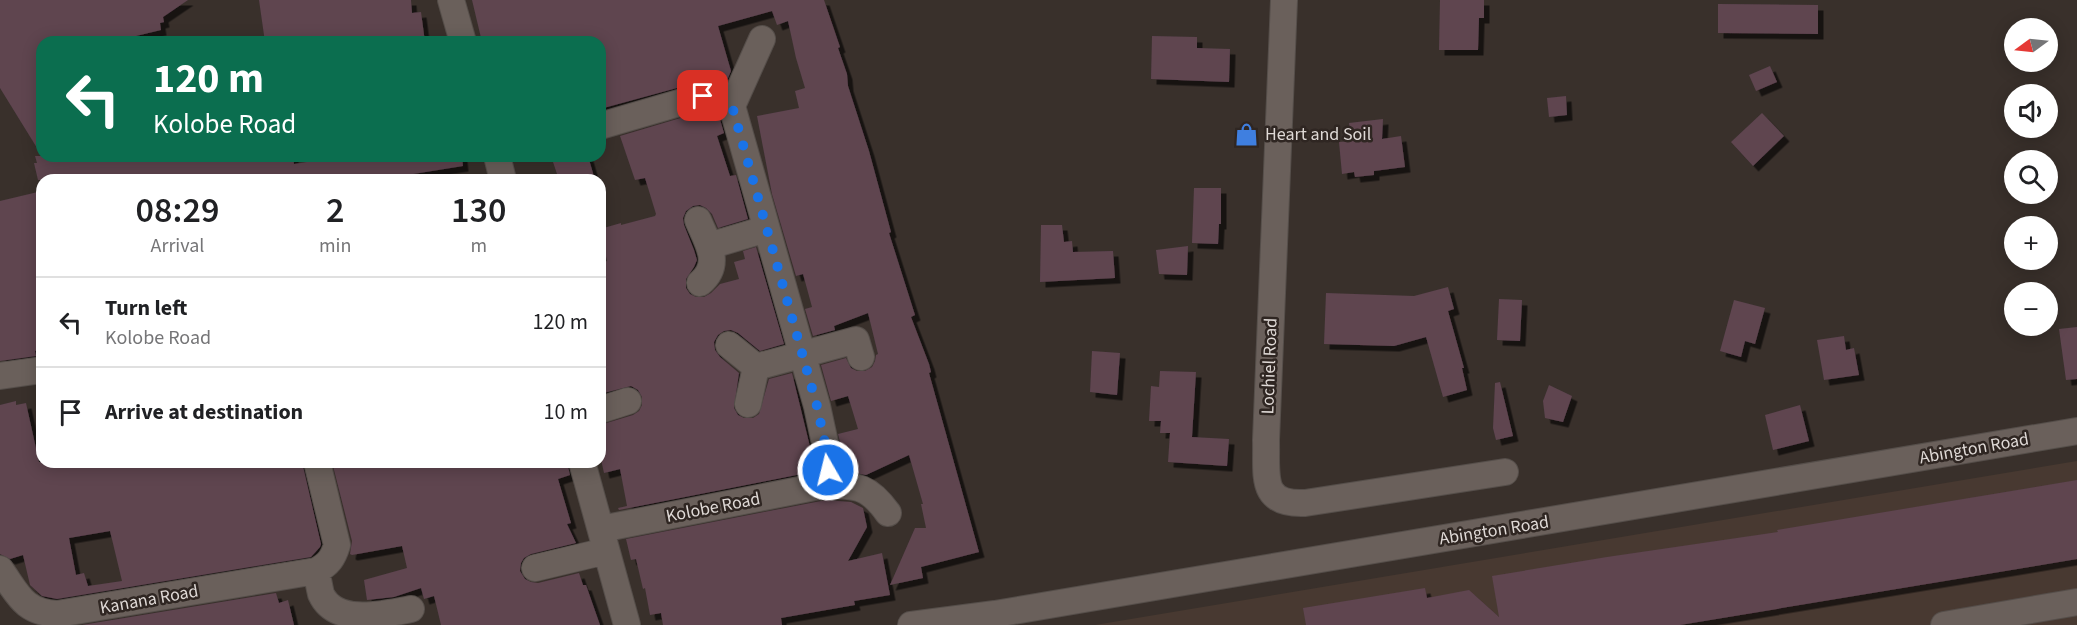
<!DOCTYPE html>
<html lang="en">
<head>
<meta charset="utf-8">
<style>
  :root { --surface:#fff; --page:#f6f6f6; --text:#202124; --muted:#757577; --line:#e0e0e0 }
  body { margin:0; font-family:"Source Sans 3",sans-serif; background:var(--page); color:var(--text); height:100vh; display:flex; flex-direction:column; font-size:22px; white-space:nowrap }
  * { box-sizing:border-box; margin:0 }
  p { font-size:20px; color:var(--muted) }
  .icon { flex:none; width:33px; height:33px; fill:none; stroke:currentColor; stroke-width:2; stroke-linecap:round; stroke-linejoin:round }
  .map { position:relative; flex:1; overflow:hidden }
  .panel { position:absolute; left:36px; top:174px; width:570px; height:294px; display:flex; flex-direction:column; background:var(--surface); border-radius:18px; box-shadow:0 3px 15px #0003 }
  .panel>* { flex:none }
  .guide { position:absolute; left:36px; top:36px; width:570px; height:126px; border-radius:18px; box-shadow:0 3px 15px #0003; background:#0b6e4f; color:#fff; overflow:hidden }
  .needle { width:39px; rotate:255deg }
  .buttons { position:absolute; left:2004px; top:18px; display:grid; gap:12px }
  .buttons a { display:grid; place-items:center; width:54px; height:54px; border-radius:50%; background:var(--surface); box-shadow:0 3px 15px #0003; font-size:30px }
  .pin { position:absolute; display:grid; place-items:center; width:51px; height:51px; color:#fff; margin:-26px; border-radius:12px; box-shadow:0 3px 9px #0006 }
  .me { position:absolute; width:66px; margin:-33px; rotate:352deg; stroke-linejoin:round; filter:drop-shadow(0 0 4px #0008) }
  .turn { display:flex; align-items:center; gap:21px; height:126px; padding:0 18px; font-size:27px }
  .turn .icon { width:78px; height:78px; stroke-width:2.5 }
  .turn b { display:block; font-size:42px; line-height:51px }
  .eta { display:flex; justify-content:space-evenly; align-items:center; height:102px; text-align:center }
  .eta b { font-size:36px; font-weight:600; line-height:42px }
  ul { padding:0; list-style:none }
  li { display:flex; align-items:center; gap:18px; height:90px; padding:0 18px; border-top:2px solid var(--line) }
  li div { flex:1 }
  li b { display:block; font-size:22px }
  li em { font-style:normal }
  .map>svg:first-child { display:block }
  .built { fill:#483931 }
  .building { fill:#5e4450; fill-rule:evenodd; filter:url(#shadow) }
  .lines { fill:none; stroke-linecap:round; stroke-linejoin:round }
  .street-casing { stroke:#554e4a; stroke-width:28 }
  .street { stroke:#6a605b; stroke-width:26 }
  .route { stroke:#1a73e8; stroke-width:10; stroke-dasharray:0 18 }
  .labels { text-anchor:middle; stroke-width:5; stroke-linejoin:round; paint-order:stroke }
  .poi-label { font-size:18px; fill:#dfd9d6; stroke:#2f2622; text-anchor:start }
  .street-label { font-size:18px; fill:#dfd9d6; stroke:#2f2622 }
</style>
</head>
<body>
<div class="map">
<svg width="2077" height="625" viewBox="0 0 2077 625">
  <defs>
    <filter id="shadow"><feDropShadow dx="5.5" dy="5.5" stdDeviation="0" flood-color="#0009"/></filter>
  </defs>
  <rect width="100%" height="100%" fill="#39302b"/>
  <path class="built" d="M2077,461V625H1095Z"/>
  <path class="building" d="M0,0H188L163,17L164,22L160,23L161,30L136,36L139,42H42V156H293L294,164L344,156H462L463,166L376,180H102L101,175L78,180H38L34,163H37L35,156H42L0,88Z
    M259,0H411L412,13L421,12L425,42H265Z
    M472,0H824L840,47L838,48L847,74L848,86L869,151L891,232L889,233L915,315L911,317L929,364L931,372L929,373L979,552L921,567L923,578L890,585L915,528H926L921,504H923L909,455L866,475L843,471V454L838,434L858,429L848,396L831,401L821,365L846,358L851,368L857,371H865L872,367L875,361L876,355L878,354L868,313L834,326L835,330L813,336L805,309L812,307L803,274L796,276L772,194L757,116L799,108L795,91L805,88L796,58L788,21L777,25L772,11L718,26L731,71L725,85L699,82L600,109V42H482Z
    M1440,0H1484V18H1479L1478,50H1439Z
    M1718,4L1818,5V34L1718,33Z
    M1152,36L1197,37V48L1230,49L1229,82L1151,79Z
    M1770,66L1777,82L1756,91L1749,75Z
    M1566,96L1567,115L1549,117L1547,98Z
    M704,111L719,116L724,133L717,136L730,176L736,175L748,219L718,228L712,214L706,208L700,205L693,206L686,211L683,218L684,225L694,250L697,260L694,267L686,279V288L690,294L696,297H704L711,293L720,284L739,279L734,262L745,259L743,251L756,247L784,344L760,351L738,333L731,330L724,331L718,335L714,342L715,350L720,357L739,373L734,408L738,415L744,418H753L759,414L769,379L792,373L813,459L812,472L619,510L618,508L627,506L620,469L604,473L600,455V425L633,415L639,411L642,405V397L638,390L631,386L600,394V278L606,277L602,263L607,261L600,229L621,223V225L655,216L656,214L645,178L635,180L620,136Z
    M1762,113L1784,136L1753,166L1731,142Z
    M1383,119L1382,139L1401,136L1405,167L1374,171V175L1355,177L1354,172L1342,174L1339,142L1351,141L1349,123Z
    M575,156H588L595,180H559L553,162Z
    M1194,188H1221V224H1219L1218,244L1192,243Z
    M42,191V349L35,351L36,356L0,361V201Z
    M1041,225H1062L1064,242L1072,241L1073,252L1113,251L1115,278L1040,282Z
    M1188,246L1187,275L1159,274L1156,250Z
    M1448,287L1454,309L1448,311L1464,368H1462L1467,390L1443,397L1426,337L1394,346L1324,344L1326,293L1414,296Z
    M1499,299L1522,300L1520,341L1497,340Z
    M1734,300L1765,308L1755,344L1745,341L1741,357L1720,351Z
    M2077,327V379L2066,380L2059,329Z
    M1844,336L1846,350L1854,348L1859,375L1824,380L1817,340Z
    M1092,351L1120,353L1117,395L1090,392Z
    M1160,371L1196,372L1192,437L1229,439L1227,466L1168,462L1170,433H1160L1161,421H1149L1151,386L1159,387Z
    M1500,382L1513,436L1496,440L1493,428L1495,383Z
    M1549,385L1572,396L1563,422L1545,418L1543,401Z
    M16,401V405L26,403L39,462H302L321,544L320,547L311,557L57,599L42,596L30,585L23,555L10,559L0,554V405ZM110,531L122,581L88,586L84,573L76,575L69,538Z
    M1800,405L1809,441L1773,450L1765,415Z
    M332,462H567L570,475L558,479L571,523L567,524L576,543L531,554L524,558L521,563L520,571L525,579L531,582L538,583L579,573L583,585H586L600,625H441L434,596L424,599L421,588L394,597L367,600L364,580L407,568L402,546L352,555L350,554L352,541Z
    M2077,480V559L1680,625H1306L1303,608L1425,588L1427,598L1469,590L1499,617L1492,576L1607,557L1778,532L1777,530Z
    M826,500L851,502L863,508L867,527L848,561L882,553L890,595L854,601L855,605L781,618L782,625H663L661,613L650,615L645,588L643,589L636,559L631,560L626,539Z
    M276,593L279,603L288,600L294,625H82Z"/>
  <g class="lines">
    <defs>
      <path id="street" d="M451,0L463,42
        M1284,0L1266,440C1267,476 1259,505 1305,503L1505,472
        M732,106L762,39
        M600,126L703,96L719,99L732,106L817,406L828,457V470L825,485L601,529
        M497,156L503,180
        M698,220C707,242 723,264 700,283
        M709,246L766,229
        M729,345L756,367
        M756,367L856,340L861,357
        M0,376L42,370
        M748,404L756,367
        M600,410L628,401
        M582,462L627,625
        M825,485C857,486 868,485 888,513
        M535,568L606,551
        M0,569C18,594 23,612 57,614L316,571C329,564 333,558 337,545L317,462
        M316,571C318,578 319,586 321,594C335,625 380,615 411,609
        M911,625L995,614L2077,431
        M1944,625L2077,602"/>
    </defs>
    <use href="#street" class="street-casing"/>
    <use href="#street" class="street"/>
  </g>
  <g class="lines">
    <path class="route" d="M703,96L719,99L732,106L817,406L828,457V470"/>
  </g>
  <defs>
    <symbol id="shop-bare" viewBox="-9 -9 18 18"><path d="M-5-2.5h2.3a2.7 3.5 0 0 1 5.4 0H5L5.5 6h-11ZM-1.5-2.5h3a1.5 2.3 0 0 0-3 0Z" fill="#3f7fe0" stroke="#2f2622" stroke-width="2.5" paint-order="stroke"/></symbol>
  </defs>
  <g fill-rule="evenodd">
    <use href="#shop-bare" x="1230" y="118" width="33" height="33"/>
  </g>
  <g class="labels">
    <g class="poi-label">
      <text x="1265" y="140">Heart and Soil</text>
    </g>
    <g class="street-label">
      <text transform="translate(1269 366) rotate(-88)" y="6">Lochiel Road</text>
      <text transform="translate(1974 448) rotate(-10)" y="6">Abington Road</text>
      <text transform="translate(713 507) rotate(-11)" y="6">Kolobe Road</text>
      <text transform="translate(1494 530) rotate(-9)" y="6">Abington Road</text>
      <text transform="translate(149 599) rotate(-10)" y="6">Kanana Road</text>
    </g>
  </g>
</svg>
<div class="buttons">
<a><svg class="needle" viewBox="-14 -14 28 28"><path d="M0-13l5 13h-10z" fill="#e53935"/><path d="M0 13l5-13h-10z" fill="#757577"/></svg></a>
<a><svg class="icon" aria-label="sound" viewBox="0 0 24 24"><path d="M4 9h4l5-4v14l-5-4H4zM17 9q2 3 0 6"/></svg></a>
<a><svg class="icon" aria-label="search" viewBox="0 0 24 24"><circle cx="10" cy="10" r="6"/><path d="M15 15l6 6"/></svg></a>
<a>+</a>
<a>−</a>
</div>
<div class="pin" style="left:703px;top:96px;background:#d93025"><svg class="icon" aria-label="arrive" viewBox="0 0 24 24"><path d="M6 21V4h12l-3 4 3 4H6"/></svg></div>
<svg class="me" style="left:828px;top:470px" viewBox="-20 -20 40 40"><circle r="17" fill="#1a73e8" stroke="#fff" stroke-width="3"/><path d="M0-11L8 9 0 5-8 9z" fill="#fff"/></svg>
<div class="guide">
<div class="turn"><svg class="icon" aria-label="left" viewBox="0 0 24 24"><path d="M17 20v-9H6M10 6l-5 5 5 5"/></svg><div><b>120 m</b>Kolobe Road</div></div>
</div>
<section class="panel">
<div class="eta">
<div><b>08:29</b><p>Arrival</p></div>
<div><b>2</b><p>min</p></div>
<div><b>130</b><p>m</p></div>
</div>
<ul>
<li><svg class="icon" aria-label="left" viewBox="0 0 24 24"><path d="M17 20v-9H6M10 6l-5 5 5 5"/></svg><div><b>Turn left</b><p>Kolobe Road</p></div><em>120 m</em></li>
<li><svg class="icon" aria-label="arrive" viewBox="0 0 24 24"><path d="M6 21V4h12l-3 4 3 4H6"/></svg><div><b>Arrive at destination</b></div><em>10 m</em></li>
</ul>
</section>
</div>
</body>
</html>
